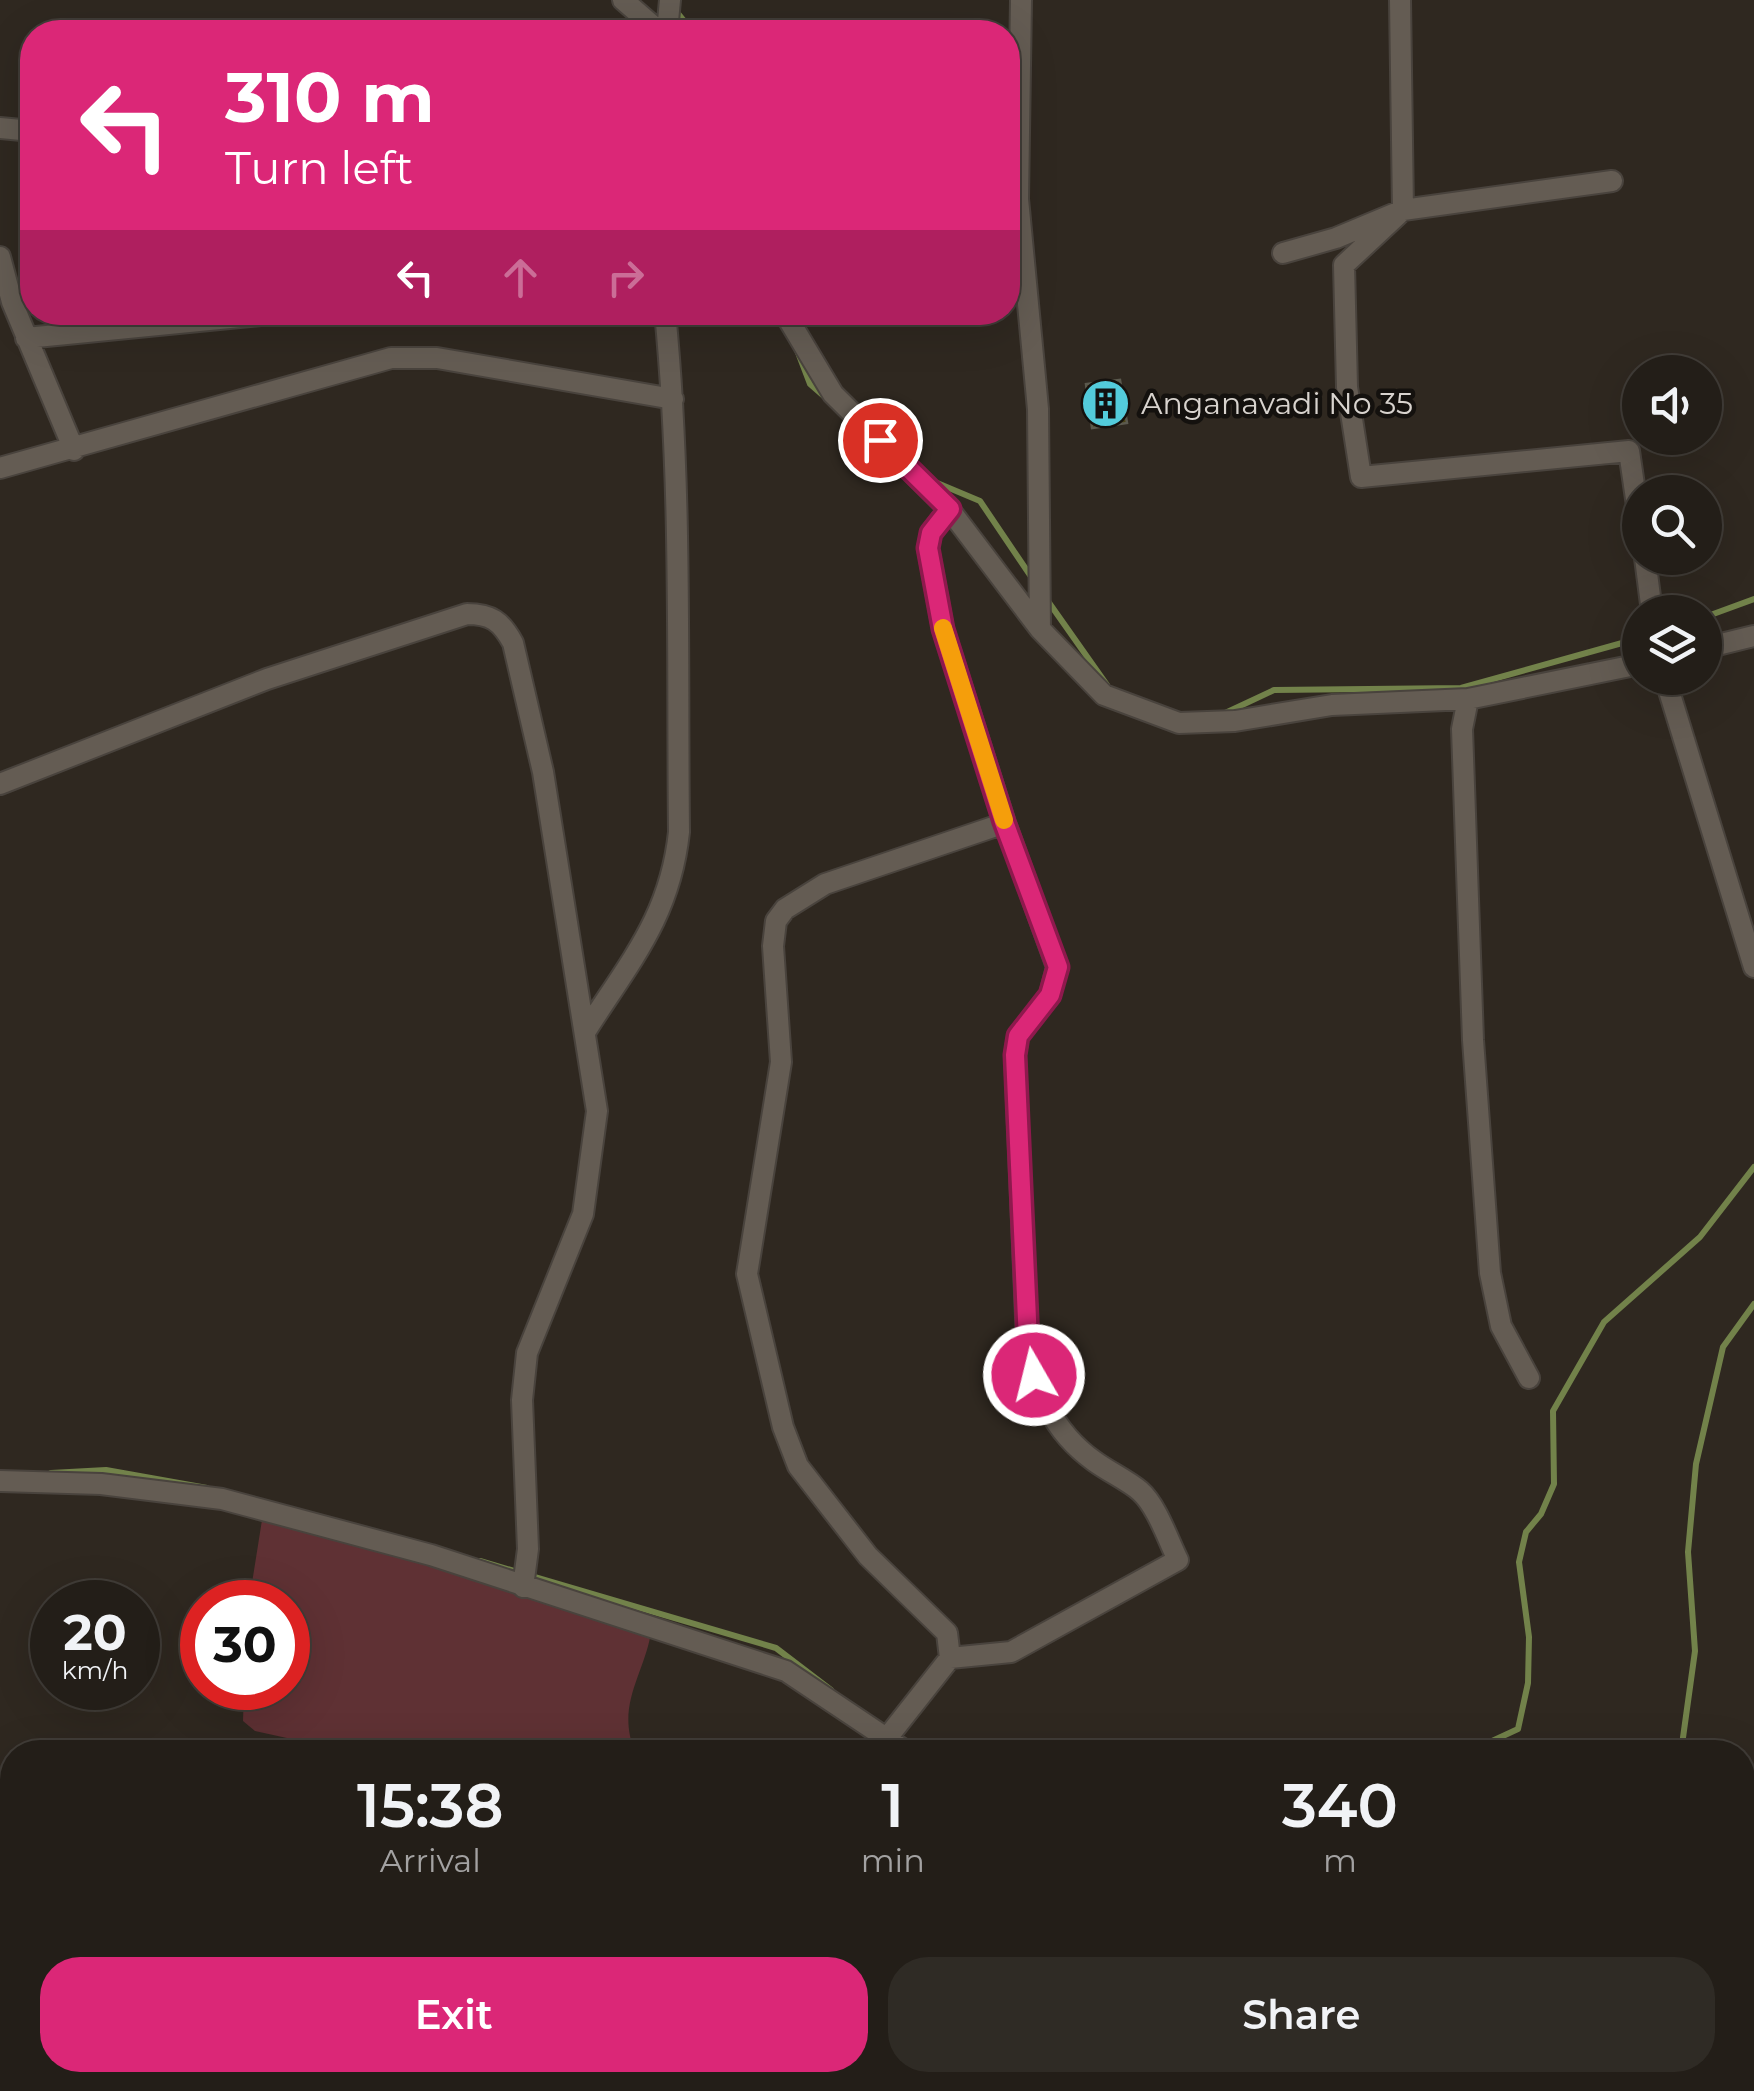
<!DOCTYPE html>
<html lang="en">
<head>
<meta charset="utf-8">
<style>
  :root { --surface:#231e18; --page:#2f2b25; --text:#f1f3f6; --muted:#a3a2a2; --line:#403c37; --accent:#db2777 }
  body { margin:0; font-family:Montserrat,sans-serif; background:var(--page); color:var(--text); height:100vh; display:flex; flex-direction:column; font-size:38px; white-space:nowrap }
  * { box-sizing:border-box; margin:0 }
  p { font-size:32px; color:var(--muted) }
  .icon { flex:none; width:55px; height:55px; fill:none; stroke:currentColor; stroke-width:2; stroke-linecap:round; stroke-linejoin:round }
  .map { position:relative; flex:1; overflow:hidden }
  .drawer { position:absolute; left:0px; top:1740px; width:1755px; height:352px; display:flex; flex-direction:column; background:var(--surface); border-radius:40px 40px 0 0; box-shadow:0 10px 40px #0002,0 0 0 2px var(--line) }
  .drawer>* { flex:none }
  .guide { position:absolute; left:20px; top:20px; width:1000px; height:305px; border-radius:40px; box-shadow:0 10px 40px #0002,0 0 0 2px var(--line); background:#db2777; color:#fff; overflow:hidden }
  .tools { position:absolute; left:1622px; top:355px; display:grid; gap:20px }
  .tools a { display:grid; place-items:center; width:100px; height:100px; border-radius:50%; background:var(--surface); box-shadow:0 10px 40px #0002,0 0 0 2px var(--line); font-size:50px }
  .speed { position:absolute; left:30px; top:1580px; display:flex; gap:20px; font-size:50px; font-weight:700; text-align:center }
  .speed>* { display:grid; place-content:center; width:130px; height:130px; border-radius:50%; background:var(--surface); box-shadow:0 10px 40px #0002,0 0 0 2px var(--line); line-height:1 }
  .speed small { font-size:25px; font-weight:400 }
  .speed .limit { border:15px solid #d22; background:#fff; color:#111 }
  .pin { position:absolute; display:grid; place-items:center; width:85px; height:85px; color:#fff; margin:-42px; border:5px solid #fff; border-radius:50%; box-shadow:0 2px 10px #0007 }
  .me { position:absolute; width:110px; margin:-55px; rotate:352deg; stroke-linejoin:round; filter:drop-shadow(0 0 8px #0008) }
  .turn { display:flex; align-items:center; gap:35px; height:210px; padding:0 40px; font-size:45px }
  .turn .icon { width:130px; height:130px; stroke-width:2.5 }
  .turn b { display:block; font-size:70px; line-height:85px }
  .lanes { display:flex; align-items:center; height:95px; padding:0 40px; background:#0003; justify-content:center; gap:50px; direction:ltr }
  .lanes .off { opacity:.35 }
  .eta { display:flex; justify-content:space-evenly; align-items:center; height:170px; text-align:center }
  .eta b { font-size:60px; font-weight:600; line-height:70px }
  .primary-button { display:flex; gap:20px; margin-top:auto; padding:20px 40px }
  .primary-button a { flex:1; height:115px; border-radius:40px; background:var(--accent); color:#fff; font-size:40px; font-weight:600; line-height:115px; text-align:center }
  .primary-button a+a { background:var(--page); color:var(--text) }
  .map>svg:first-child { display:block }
  .green { fill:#5f3134 }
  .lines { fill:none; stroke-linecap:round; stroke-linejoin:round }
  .stream { stroke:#72824a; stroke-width:6 }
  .building { fill:#4a4215; stroke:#5b594e; stroke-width:2.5 }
  .minor-casing { stroke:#49433d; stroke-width:24 }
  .minor { stroke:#645c53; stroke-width:20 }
  .route-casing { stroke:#8e194d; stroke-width:25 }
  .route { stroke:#db2777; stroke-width:18 }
  .slow { stroke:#f59e0b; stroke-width:18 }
  .labels { text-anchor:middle; stroke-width:9; stroke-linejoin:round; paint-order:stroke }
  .poi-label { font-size:30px; fill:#d8d3ce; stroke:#14110e; text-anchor:start }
</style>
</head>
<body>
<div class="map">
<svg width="1754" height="2091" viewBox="0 0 1754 2091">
  <rect width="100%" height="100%" fill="#2f2820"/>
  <path class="green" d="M262,1520L349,1539L651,1633C643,1677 616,1705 635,1752H416L305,1742L255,1731L243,1721L244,1688H288V1602H249Z
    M623,2080H1586L1646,2091H620Z"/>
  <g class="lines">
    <path class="stream" d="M675,10L693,32
      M797,350L810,384L826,398
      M930,480L980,501L1032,578
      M1045,597L1107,685
      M1705,617L1754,599
      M1223,714L1274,690L1461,688L1640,638
      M51,1473L106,1470L207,1488
      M480,1561L776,1648L831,1690
      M1455,1752L1477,1748L1518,1729L1528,1683L1529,1637L1519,1562L1526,1532L1541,1514L1554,1484L1553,1411L1604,1322L1700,1237L1754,1167
      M1681,1752L1695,1651L1688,1552L1696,1464L1723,1347L1754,1304
      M1742,1955L1754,1963
      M1742,2032L1754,2035
      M1454,2080L1455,2091"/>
  </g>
  <path class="building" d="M1120,380L1127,423L1092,428L1086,384Z"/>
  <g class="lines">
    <defs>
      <path id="minor" d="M623,0L660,32
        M1021,0L1018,199L1038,409L1040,629
        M1400,0L1403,210L1344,265L1347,387L1361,477L1629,451L1640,526
        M667,32L670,0
        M0,128L32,131
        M1283,253L1336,238L1403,210L1612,181
        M0,257L12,302L74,450
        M784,312L833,394L949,509L1040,629L1104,695L1179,723L1235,721L1332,705L1468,699
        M26,338L291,312
        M0,468L391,358H437L673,399
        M949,509L931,533L928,548L943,629L1005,823L1057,967L1050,995L1018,1036L1015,1055L1027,1341C1036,1390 1052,1431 1094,1461C1109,1472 1127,1480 1140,1491C1157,1506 1168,1540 1178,1560L1011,1652L950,1658
        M1645,558L1652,612
        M1705,648L1754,636
        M1665,678L1754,967
        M0,784L267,679L467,614C491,614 501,621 513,643L543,772L597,1111L583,1214L527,1353L522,1400L528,1549L523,1587
        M587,1029C631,960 670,916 679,832C677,659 682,485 665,312
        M1529,1378L1501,1326L1490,1273L1473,1040L1462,729L1468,699L1640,664
        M0,1481L101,1484L222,1499L431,1555L786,1671L907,1752
        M887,1738L950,1658L947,1633L868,1556L798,1466L783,1427L747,1274L781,1062L773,946L776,921L785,909L825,884L1005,823
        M1742,2043L1754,2046"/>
    </defs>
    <use href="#minor" class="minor-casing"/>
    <use href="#minor" class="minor"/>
  </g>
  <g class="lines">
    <defs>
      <path id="route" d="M880,440L950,509L931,533L928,548L943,629L1004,822L1058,967L1050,995L1018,1036L1015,1055L1028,1341L1034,1375"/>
    </defs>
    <use href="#route" class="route-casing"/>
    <use href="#route" class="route"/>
    <path class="slow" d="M943,628L1004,820"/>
  </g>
  <defs>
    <symbol id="building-disc" viewBox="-11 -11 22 22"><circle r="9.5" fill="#53cbdb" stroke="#14110e"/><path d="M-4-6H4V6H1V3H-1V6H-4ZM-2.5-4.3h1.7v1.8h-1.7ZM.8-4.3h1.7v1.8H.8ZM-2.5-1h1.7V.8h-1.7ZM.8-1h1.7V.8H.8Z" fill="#111"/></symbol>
  </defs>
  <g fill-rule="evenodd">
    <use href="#building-disc" x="1078" y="376" width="55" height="55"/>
  </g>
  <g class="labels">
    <g class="poi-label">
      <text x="1141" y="414">Anganavadi No 35</text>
    </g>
  </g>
</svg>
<div class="tools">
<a><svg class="icon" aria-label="sound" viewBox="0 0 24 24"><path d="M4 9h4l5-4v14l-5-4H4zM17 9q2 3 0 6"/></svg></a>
<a><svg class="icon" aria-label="search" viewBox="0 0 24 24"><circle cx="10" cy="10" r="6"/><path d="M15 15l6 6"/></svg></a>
<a><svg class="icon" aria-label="layers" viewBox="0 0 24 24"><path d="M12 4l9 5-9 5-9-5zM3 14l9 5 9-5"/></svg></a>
</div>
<div class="speed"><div>20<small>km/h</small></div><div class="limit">30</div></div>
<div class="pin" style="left:880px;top:440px;background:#d93025"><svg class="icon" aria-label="arrive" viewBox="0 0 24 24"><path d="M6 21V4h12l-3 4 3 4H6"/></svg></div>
<svg class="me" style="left:1034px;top:1375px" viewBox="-20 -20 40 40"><circle r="17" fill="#db2777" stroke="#fff" stroke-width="3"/><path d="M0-11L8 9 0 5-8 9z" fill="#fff"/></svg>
<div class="guide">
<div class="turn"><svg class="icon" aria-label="left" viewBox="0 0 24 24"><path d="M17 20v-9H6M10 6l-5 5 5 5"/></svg><div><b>310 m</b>Turn left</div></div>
<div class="lanes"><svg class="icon" aria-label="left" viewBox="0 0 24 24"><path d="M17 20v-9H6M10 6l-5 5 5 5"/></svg><svg class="icon off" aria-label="ahead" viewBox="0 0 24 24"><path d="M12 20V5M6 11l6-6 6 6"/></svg><svg class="icon off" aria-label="right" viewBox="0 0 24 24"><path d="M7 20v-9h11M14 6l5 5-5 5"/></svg></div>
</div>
<section class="drawer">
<div class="eta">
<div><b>15:38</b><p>Arrival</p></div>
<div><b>1</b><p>min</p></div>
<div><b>340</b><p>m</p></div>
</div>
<div class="primary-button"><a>Exit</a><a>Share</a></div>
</section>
</div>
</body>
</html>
